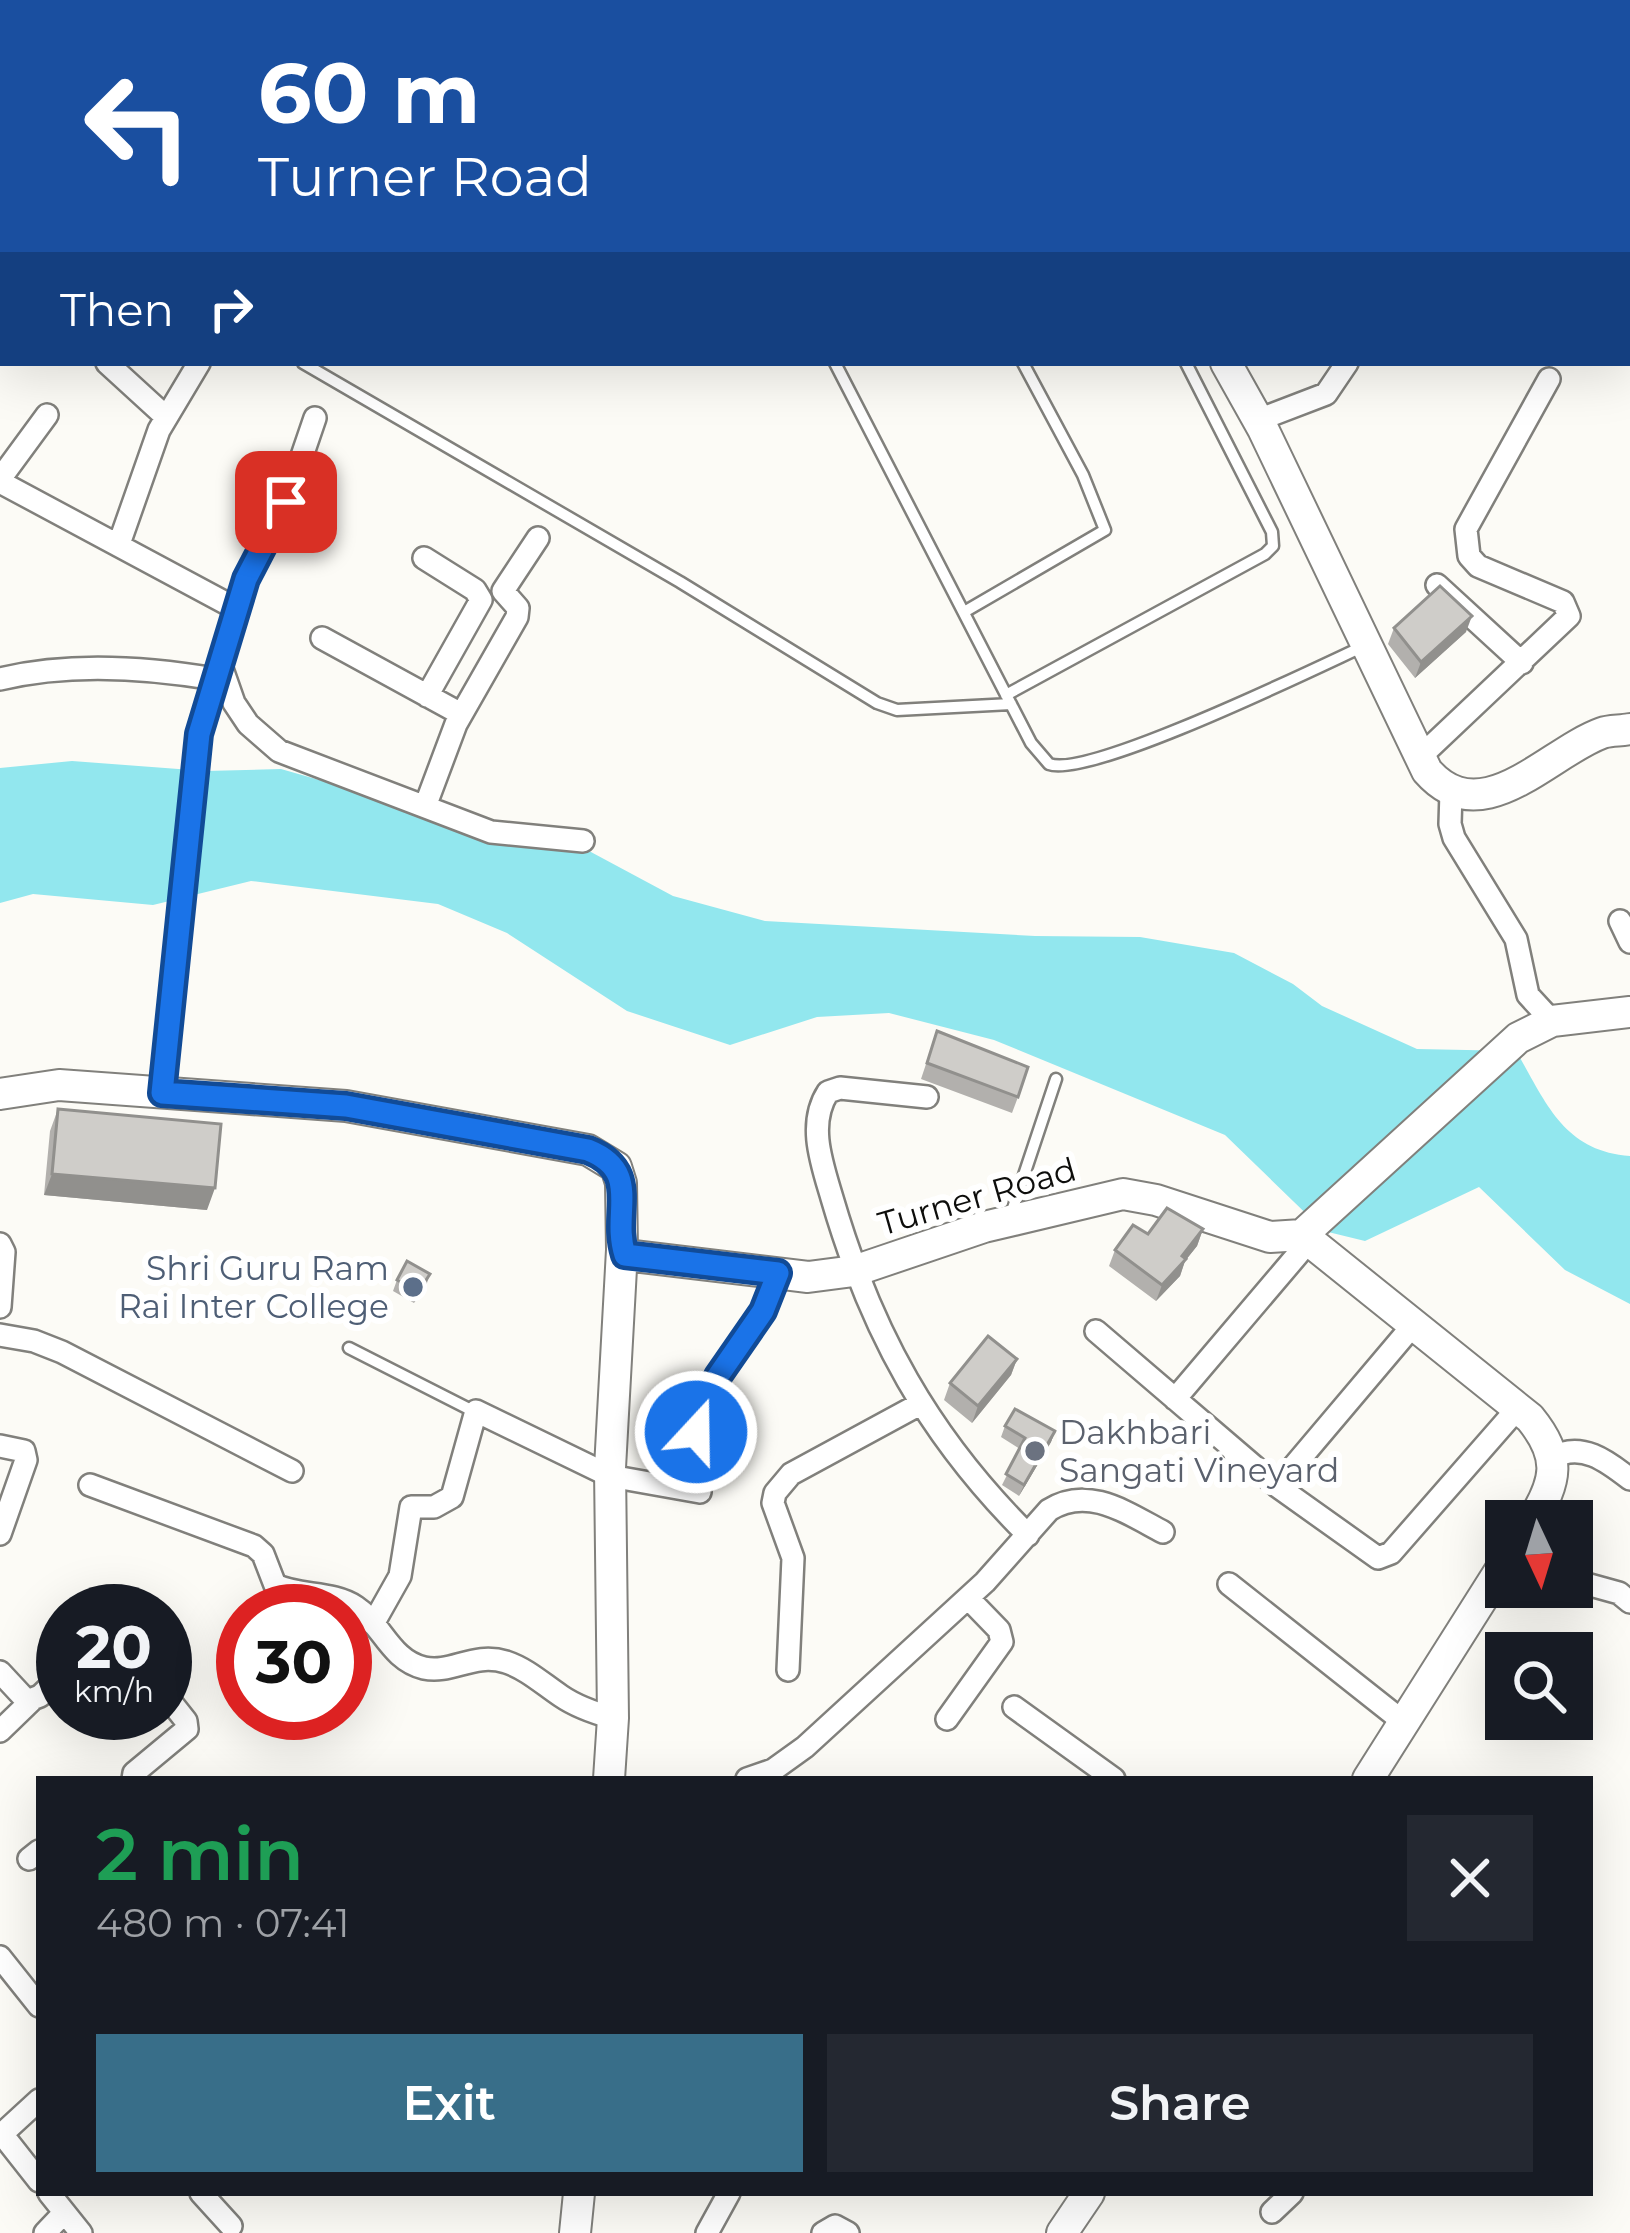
<!DOCTYPE html>
<html lang="en">
<head>
<meta charset="utf-8">
<style>
  :root { --surface:#171b24; --page:#242831; --text:#f1f3f6; --muted:#9ea1a6; --accent:#386e89 }
  body { margin:0; font-family:Montserrat,sans-serif; background:var(--page); color:var(--text); height:100vh; display:flex; flex-direction:column; font-size:45px; white-space:nowrap }
  * { box-sizing:border-box; margin:0 }
  p { font-size:39px; color:var(--muted) }
  .icon { flex:none; width:66px; height:66px; fill:none; stroke:currentColor; stroke-width:2; stroke-linecap:round; stroke-linejoin:round }
  .map { position:relative; flex:1; overflow:hidden }
  .drawer { position:absolute; left:36px; top:1776px; width:1557px; height:420px; display:flex; flex-direction:column; background:var(--surface); border-radius:0px; box-shadow:0 12px 48px #0002 }
  .drawer>* { flex:none }
  .hud { position:absolute; left:0px; top:0px; width:1632px; height:366px; box-shadow:0 12px 48px #0002; background:#1a4fa0; color:#fff; overflow:hidden }
  .needle { width:78px; rotate:176deg }
  .fabs { position:absolute; left:1485px; top:1500px; display:grid; gap:24px }
  .fabs a { display:grid; place-items:center; width:108px; height:108px; border-radius:0px; background:var(--surface); box-shadow:0 12px 48px #0002; font-size:60px }
  .speed { position:absolute; left:36px; top:1584px; display:flex; gap:24px; font-size:60px; font-weight:700; text-align:center }
  .speed>* { display:grid; place-content:center; width:156px; height:156px; border-radius:50%; background:var(--surface); box-shadow:0 12px 48px #0002; line-height:1 }
  .speed small { font-size:30px; font-weight:400 }
  .speed .limit { border:18px solid #d22; background:#fff; color:#111 }
  .pin { position:absolute; display:grid; place-items:center; width:102px; height:102px; color:#fff; margin:-51px; border-radius:24px; box-shadow:0 6px 18px #0006 }
  .me { position:absolute; width:132px; margin:-66px; rotate:21deg; stroke-linejoin:round; filter:drop-shadow(0 0 9px #0008) }
  .turn { display:flex; align-items:center; gap:42px; height:252px; padding:0 60px; font-size:54px }
  .turn .icon { width:156px; height:156px; stroke-width:2.5 }
  .turn b { display:block; font-size:84px; line-height:102px }
  .then { display:flex; align-items:center; height:114px; padding:0 60px; background:#0003; gap:24px; font-size:45px }
  .round { display:grid; place-items:center; flex:none; width:126px; height:126px; border-radius:0px; background:var(--page) }
  .head { display:flex; align-items:center; justify-content:space-between; height:204px; padding:0 60px }
  h1 { font-size:72px; font-weight:600; line-height:90px; color:#1e9e55 }
  .cta { display:flex; gap:24px; margin-top:auto; padding:24px 60px }
  .cta a { flex:1; height:138px; border-radius:0px; background:var(--accent); color:#fff; font-size:48px; font-weight:600; line-height:138px; text-align:center }
  .cta a+a { background:var(--page); color:var(--text) }
  .map>svg:first-child { display:block }
  .water { fill:#92e7ee }
  .lines { fill:none; stroke-linecap:round; stroke-linejoin:round }
  .lane-casing { stroke:#81807c; stroke-width:15 }
  .street-casing { stroke:#81807c; stroke-width:26 }
  .secondary-casing { stroke:#81807c; stroke-width:34 }
  .lane { stroke:#fff; stroke-width:10 }
  .street { stroke:#fff; stroke-width:21 }
  .secondary { stroke:#fff; stroke-width:30 }
  .wall { fill:#b2b0ad }
  .shaded-wall { fill:#91908d }
  .building { fill:#cfcdc9; stroke:#91908d; stroke-width:3 }
  .route-casing { stroke:#114b97; stroke-width:30 }
  .route { stroke:#1a73e8; stroke-width:21 }
  .service-dot { fill:#5c6f8a; stroke:#fff; stroke-width:4.5 }
  .worship-dot { fill:#6b7280; stroke:#fff; stroke-width:4.5 }
  .labels { text-anchor:middle; stroke-width:12; stroke-linejoin:round; paint-order:stroke }
  .street-label { font-size:33px; fill:#0d0d0b; stroke:#fff }
  .service-label { font-size:33px; fill:#4e5e75; stroke:#fff; text-anchor:end }
  .worship-label { font-size:33px; fill:#5b616d; stroke:#fff; text-anchor:start }
</style>
</head>
<body>
<div class="map">
<svg width="1630" height="2233" viewBox="0 0 1630 2233">
  <rect width="100%" height="100%" fill="#fcfbf6"/>
  <path class="water" d="M72,761L205,771L281,769L424,810L576,844L673,896L765,921L1035,936L1140,937L1234,953L1293,984L1322,1006L1417,1049L1516,1051C1546,1102 1563,1151 1630,1156V1304L1565,1270L1479,1187L1365,1241L1324,1231L1225,1135L994,1040L889,1013L817,1017L730,1045L627,1011L507,933L438,904L251,881L153,905L33,894L0,903V768Z"/>
  <g class="lines">
    <defs>
      <path id="lane" d="M639,0L641,3
        M832,0L834,3
        M995,0L997,3
        M343,3L346,0
        M303,363L680,582L877,703L897,710L1011,704
        M835,363L1031,743L1049,764C1089,779 1314,669 1364,646
        M964,612L1105,530L1083,475L1023,363
        M1006,695L1265,554L1273,546L1272,532L1186,363
        M1010,1217L1056,1079
        M349,1348L475,1412"/>
      <path id="street" d="M288,3L291,0
        M1231,3L1232,0
        M1360,3V0
        M0,202L3,199
        M1629,212H1630
        M107,363L165,416
        M1258,420L1326,394L1347,363
        M0,479L47,415
        M0,482L235,608
        M119,544L159,430L199,363
        M424,558L475,590L481,600L427,696
        M1437,585L1522,663
        M322,638L461,714
        M220,663L234,703L248,724L279,751L491,832L583,841
        M0,679C69,662 145,667 215,679
        M1420,757L1569,616L1563,602L1478,566L1469,556L1466,529L1549,379
        M1451,792L1450,824L1454,838L1516,939L1528,995L1552,1021
        M426,804L456,724L517,617L518,608L503,591L538,538
        M1620,921L1630,942
        M162,1092L199,734L246,579L286,503L315,418
        M927,1097L840,1088L828,1092C807,1124 822,1164 832,1198C871,1332 929,1437 1028,1535
        M0,1244L4,1252L0,1307
        M1096,1331L1277,1486L1378,1558L1391,1553L1517,1409
        M0,1335L34,1341L62,1352L292,1471
        M1175,1399L1310,1240
        M696,1432L718,1376L763,1311L778,1273
        M0,1446L24,1451L26,1460L0,1534
        M1552,1458C1581,1441 1607,1461 1630,1479
        M90,1485L254,1546L263,1554L275,1585C300,1597 332,1591 356,1607C382,1624 390,1660 424,1668C452,1674 473,1652 506,1662C527,1669 543,1684 561,1696C577,1707 595,1713 613,1718
        M1277,1486L1414,1324
        M1572,1580L1619,1593L1630,1602
        M1229,1584L1406,1724
        M373,1624L400,1576L411,1507H434L452,1497L476,1411L610,1476L700,1492
        M788,1670L793,1558L773,1503L775,1493L791,1474L920,1404
        M0,1672L27,1701L40,1696L63,1674
        M1014,1707L1114,1779
        M947,1719L1002,1642L999,1630L968,1598
        M0,1731L31,1701
        M133,1779L134,1773L187,1729L186,1721L167,1697
        M747,1779L773,1770L805,1747L985,1582L1049,1510C1088,1485 1127,1513 1163,1532
        M29,1859L39,1851
        M0,1957L39,2006
        M2,2134L39,2100
        M0,2136L2,2134L39,2181
        M49,2193L81,2233
        M201,2193L231,2226
        M1272,2212L1292,2193
        M45,2233L64,2213
        M707,2233L729,2193
        M823,2233L835,2226L848,2233"/>
      <path id="secondary" d="M1030,0L1032,3
        M1226,363L1263,429L1427,771C1482,834 1547,753 1602,733C1610,730 1621,731 1630,729
        M0,1094L59,1085L346,1106L588,1150L616,1167L621,1183L622,1250L610,1468L613,1718L609,1779
        M1302,1235L1530,1418C1562,1457 1557,1481 1532,1521
        M622,1250L625,1255L808,1277L854,1271L984,1227L1123,1194L1156,1200L1270,1237L1302,1235L1518,1038L1552,1021L1630,1012
        M1368,1779L1506,1561
        M575,2233L579,2193
        M1062,2233L1089,2193"/>
    </defs>
    <use href="#lane" class="lane-casing"/>
    <use href="#street" class="street-casing"/>
    <use href="#secondary" class="secondary-casing"/>
    <use href="#lane" class="lane"/>
    <use href="#street" class="street"/>
    <use href="#secondary" class="secondary"/>
  </g>
  <path class="wall" d="M1394,628L1466,632L1415,678L1388,644Z
    M937,1031L1018,1097L1012,1113L921,1079Z
    M58,1109L207,1210L44,1195L50,1131Z
    M1203,1229L1197,1246L1185,1261L1180,1276L1156,1301L1109,1266L1115,1250L1148,1234Z
    M430,1274L426,1286L414,1303L393,1291L397,1280Z
    M1017,1359L1011,1375L972,1423L944,1400L950,1383Z
    M1005,1426L1055,1431L1051,1442L1019,1496L1002,1485L1020,1449L1001,1437Z"/>
  <path class="shaded-wall" d="M1472,616L1466,632L1415,678L1421,662Z
    M52,1174L215,1188L207,1210L44,1195Z
    M1203,1229L1197,1246L1185,1261L1180,1276L1156,1301L1162,1285Z
    M1017,1359L1011,1375L972,1423L978,1406Z
    M1055,1431L1051,1442L1019,1496L1024,1485Z"/>
  <path class="building" d="M1440,586L1472,616L1421,662L1394,628Z
    M937,1031L1028,1067L1018,1097L927,1063Z
    M58,1109L221,1124L215,1188L52,1174Z
    M1167,1208L1203,1229L1182,1256L1186,1259L1162,1285L1115,1250L1133,1225L1148,1234Z
    M407,1261L430,1274L418,1292L397,1280Z
    M988,1336L1017,1359L978,1406L950,1383Z
    M1015,1409L1055,1431L1024,1485L1006,1474L1025,1438L1005,1426Z"/>
  <g class="lines">
    <defs>
      <path id="route" d="M286,502L246,579L199,734L162,1093L346,1106L588,1150C643,1172 611,1212 625,1255L778,1273L763,1311L718,1376L696,1432"/>
    </defs>
    <use href="#route" class="route-casing"/>
    <use href="#route" class="route"/>
  </g>
  <circle class="service-dot" cx="413" cy="1287" r="12"/>
  <circle class="worship-dot" cx="1035" cy="1451" r="12"/>
  <g class="labels">
    <g class="street-label">
      <text transform="translate(977 1196) rotate(-16)" y="12">Turner Road</text>
    </g>
    <g class="service-label">
      <text x="389" y="1280">Shri Guru Ram<tspan x="389" dy="38">Rai Inter College</tspan></text>
    </g>
    <g class="worship-label">
      <text x="1059" y="1444">Dakhbari<tspan x="1059" dy="38">Sangati Vineyard</tspan></text>
    </g>
  </g>
</svg>
<div class="fabs">
<a><svg class="needle" viewBox="-14 -14 28 28"><path d="M0-13l5 13h-10z" fill="#e53935"/><path d="M0 13l5-13h-10z" fill="#9ea1a6"/></svg></a>
<a><svg class="icon" aria-label="search" viewBox="0 0 24 24"><circle cx="10" cy="10" r="6"/><path d="M15 15l6 6"/></svg></a>
</div>
<div class="speed"><div>20<small>km/h</small></div><div class="limit">30</div></div>
<div class="pin" style="left:286px;top:502px;background:#d93025"><svg class="icon" aria-label="arrive" viewBox="0 0 24 24"><path d="M6 21V4h12l-3 4 3 4H6"/></svg></div>
<svg class="me" style="left:696px;top:1432px" viewBox="-20 -20 40 40"><circle r="17" fill="#1a73e8" stroke="#fff" stroke-width="3"/><path d="M0-11L8 9 0 5-8 9z" fill="#fff"/></svg>
<div class="hud">
<div class="turn"><svg class="icon" aria-label="left" viewBox="0 0 24 24"><path d="M17 20v-9H6M10 6l-5 5 5 5"/></svg><div><b>60 m</b>Turner Road</div></div>
<div class="then">Then<svg class="icon" aria-label="right" viewBox="0 0 24 24"><path d="M7 20v-9h11M14 6l5 5-5 5"/></svg></div>
</div>
<section class="drawer">
<div class="head"><div><h1>2 min</h1><p>480 m · 07:41</p></div><a class="round"><svg class="icon" aria-label="close" viewBox="0 0 24 24"><path d="M6 6l12 12M18 6L6 18"/></svg></a></div>
<div class="cta"><a>Exit</a><a>Share</a></div>
</section>
</div>
</body>
</html>
